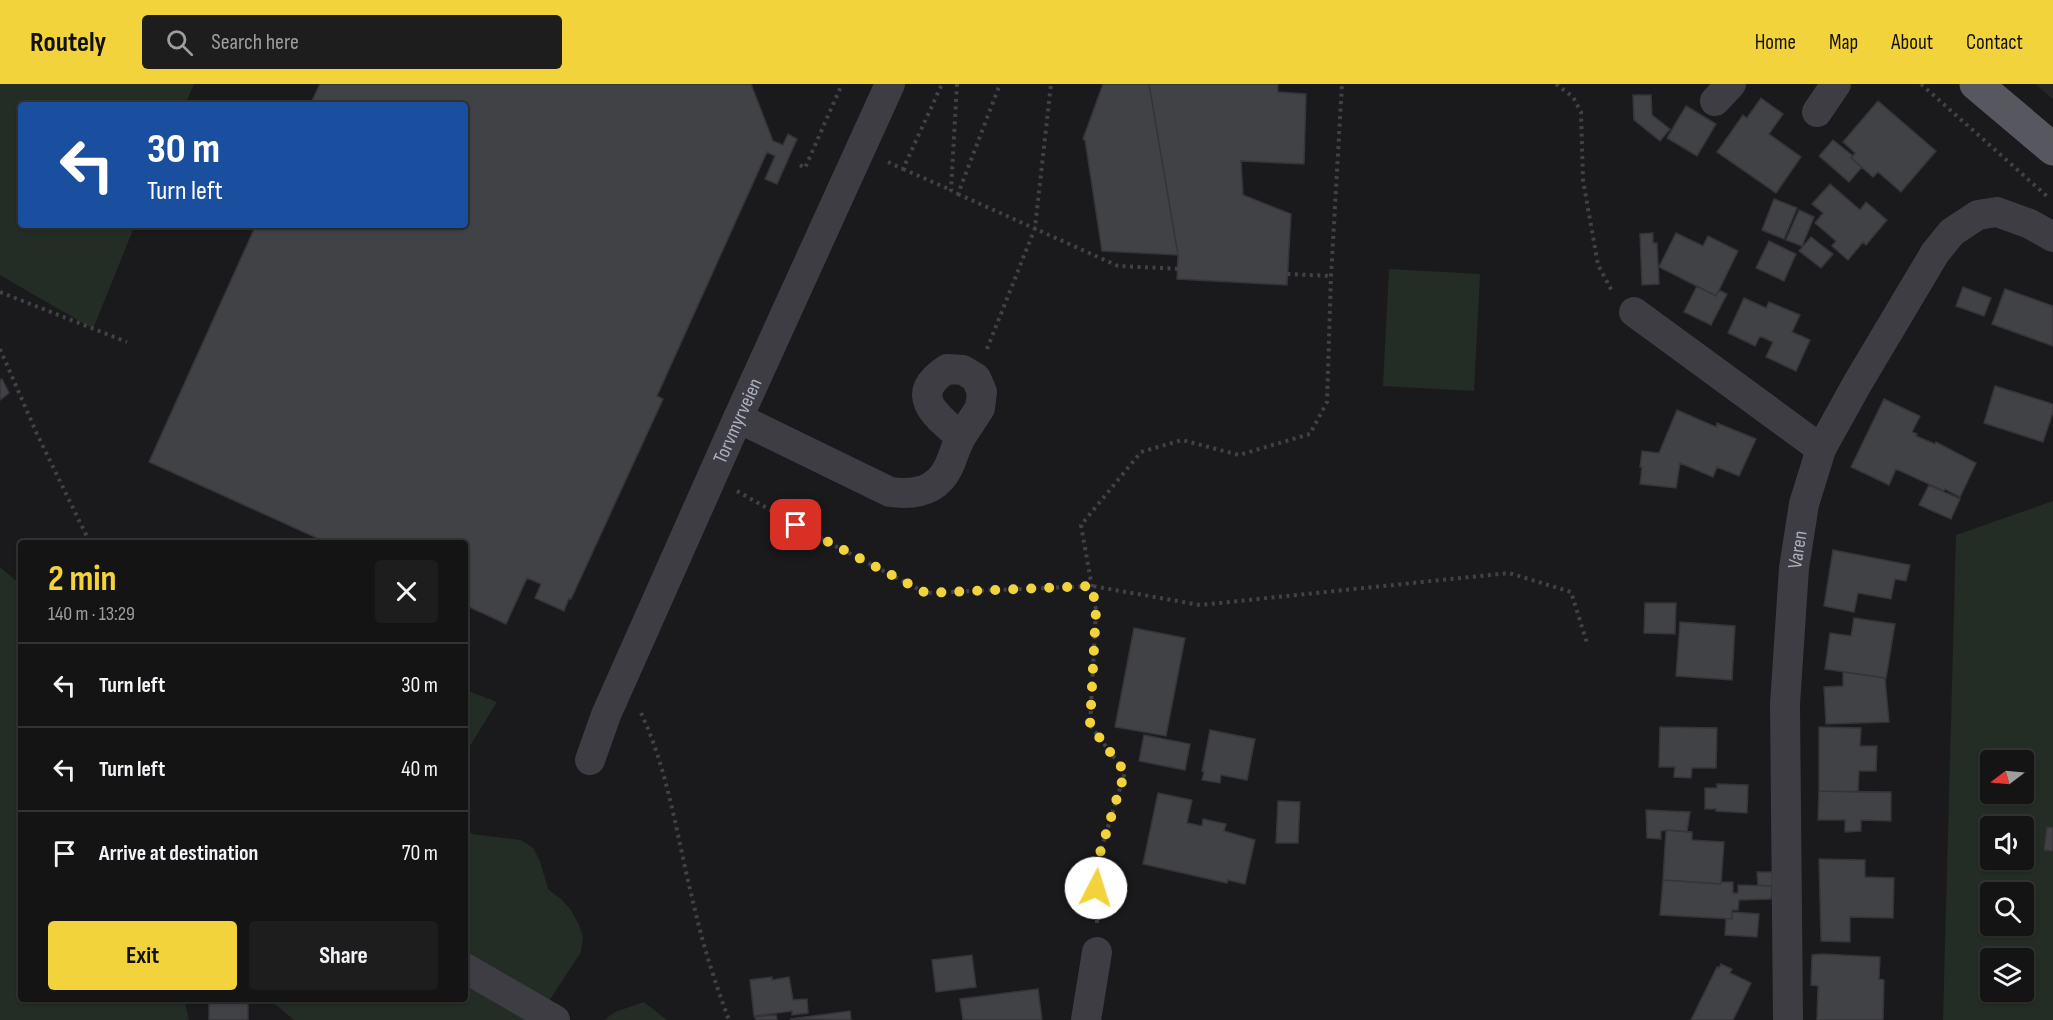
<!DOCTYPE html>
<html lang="en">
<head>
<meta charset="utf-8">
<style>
  :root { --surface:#141415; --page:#1d1d1e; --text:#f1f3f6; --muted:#9d9ea0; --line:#333334; --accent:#f3d33b }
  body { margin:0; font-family:"Sofia Sans Condensed",sans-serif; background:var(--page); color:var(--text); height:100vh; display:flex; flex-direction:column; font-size:22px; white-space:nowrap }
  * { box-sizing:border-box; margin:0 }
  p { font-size:20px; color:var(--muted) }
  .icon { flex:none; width:33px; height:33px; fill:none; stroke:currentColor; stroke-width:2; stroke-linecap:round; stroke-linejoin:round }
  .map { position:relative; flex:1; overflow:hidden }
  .details { position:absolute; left:18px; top:456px; width:450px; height:462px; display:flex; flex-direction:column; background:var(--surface); border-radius:6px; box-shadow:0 2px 4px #0004,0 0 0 2px var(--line) }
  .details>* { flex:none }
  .guide { position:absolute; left:18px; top:18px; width:450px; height:126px; border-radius:6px; box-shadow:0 2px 4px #0004,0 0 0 2px var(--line); background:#1a4fa0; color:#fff; overflow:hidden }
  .needle { width:39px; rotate:254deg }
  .controls { position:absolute; left:1980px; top:666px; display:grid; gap:12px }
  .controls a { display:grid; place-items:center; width:54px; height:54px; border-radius:6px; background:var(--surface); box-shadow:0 2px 4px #0004,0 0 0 2px var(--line); font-size:30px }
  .pin { position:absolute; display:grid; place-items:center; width:51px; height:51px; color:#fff; margin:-26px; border-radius:12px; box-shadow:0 3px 9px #0006 }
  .me { position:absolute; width:66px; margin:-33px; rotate:5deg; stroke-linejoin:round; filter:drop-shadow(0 0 4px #0008) }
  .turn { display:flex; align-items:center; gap:21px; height:126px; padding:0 30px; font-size:27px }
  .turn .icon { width:78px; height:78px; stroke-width:2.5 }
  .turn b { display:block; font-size:42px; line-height:51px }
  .round { display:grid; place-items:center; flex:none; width:63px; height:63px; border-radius:6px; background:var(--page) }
  .head { display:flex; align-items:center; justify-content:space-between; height:102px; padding:0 30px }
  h1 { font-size:36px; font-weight:700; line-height:45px; color:var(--accent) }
  .cta { display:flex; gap:12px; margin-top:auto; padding:12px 30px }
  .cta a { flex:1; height:69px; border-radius:6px; background:var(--accent); color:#111; font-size:24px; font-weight:700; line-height:69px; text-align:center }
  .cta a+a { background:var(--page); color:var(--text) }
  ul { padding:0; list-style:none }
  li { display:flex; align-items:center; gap:18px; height:84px; padding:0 30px; border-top:2px solid var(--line) }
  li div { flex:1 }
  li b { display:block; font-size:22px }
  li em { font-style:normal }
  header { display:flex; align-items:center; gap:36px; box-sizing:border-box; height:84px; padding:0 30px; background:var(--accent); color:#111 }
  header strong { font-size:28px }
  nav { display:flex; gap:33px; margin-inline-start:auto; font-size:21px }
  .search { width:420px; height:54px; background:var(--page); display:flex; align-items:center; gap:15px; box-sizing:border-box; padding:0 21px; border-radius:6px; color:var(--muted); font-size:22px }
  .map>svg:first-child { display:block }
  .built { fill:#262629 }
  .green { fill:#242c26; fill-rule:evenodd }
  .building { fill:#414246; stroke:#353438; stroke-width:1.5 }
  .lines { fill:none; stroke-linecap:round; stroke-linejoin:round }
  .path { stroke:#414248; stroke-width:4; stroke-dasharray:3 4.5; stroke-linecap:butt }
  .minor { stroke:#3d3d43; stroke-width:30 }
  .major { stroke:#575760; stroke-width:33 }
  .route { stroke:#f3d33b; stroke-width:10; stroke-dasharray:0 18 }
  .labels { text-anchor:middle; stroke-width:6; stroke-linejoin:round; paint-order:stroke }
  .street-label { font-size:20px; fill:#acafbc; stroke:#151517 }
</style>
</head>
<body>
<header>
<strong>Routely</strong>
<div class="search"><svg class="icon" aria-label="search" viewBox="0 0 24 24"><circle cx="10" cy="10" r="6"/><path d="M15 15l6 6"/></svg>Search here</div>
<nav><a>Home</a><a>Map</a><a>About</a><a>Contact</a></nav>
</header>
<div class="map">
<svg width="2053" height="936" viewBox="0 0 2053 936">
  <rect width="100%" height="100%" fill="#1a1a1c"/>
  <path class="built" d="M2035,0H2053V15Z"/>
  <path class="green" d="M0,0H194L185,21H21V141H135L93,245L0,191Z
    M1389,185L1480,190L1474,307L1383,302Z
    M2053,417V936H1943L1956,451ZM1990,676H2024V710H1990ZM1990,742H2024V776H1990ZM1990,808H2024V842H1990ZM1990,874H2024V908H1990Z
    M0,483L21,501V915H184L189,936H0Z
    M465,606L497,618L465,670Z
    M465,743L472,750L521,756L533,764L540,777L548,805L561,815L571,826L579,841L583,854L581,868L549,917L531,936H294L269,915H465Z
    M644,918L667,936H604L615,928Z"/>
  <path class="building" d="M320,0H751L773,57L783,61L788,50L797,55L777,100L765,95L775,72L767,68L657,312L663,315L571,515L569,514L564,527L535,514L541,500L527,494L506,540L465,521V459H328L149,378L256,141H465V21H310Z
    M1103,0H1149L1178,171L1102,167L1085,56L1083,55Z
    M1149,0H1278V8L1306,10L1304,80L1241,77L1243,111L1291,130L1287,201L1177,195L1178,171Z
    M1633,11H1651L1652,31L1670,45L1660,57L1634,36Z
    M1761,14L1783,30L1769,50L1801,73L1776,109L1717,68L1743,31L1747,34Z
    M1878,17L1936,67L1901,108L1878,88L1873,93L1851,74L1855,69L1843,58Z
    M1686,22L1716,40L1697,72L1667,54Z
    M1833,56L1853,72L1851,74L1862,83L1849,98L1819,72Z
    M1830,100L1860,126L1866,118L1887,136L1866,161L1863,158L1848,176L1832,162L1836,157L1815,139L1823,129L1812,120Z
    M1774,115L1797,124L1784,155L1762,146Z
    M1799,126L1814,133L1802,162L1786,156Z
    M1653,149V159H1657L1659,200L1642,201L1640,150Z
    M1676,149L1703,162L1708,152L1738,167L1716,212L1659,183Z
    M1811,153L1833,170L1821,184L1799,167Z
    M1769,157L1796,170L1784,197L1756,184Z
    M1697,202L1716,212L1719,206L1727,210L1711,241L1684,228Z
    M1963,203L1991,214L1984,232L1956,222Z
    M2005,205L2053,222V262L1992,240Z
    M1744,214L1766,224L1769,218L1800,231L1792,248L1810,256L1796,287L1766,273L1773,258L1760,252L1755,262L1728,249Z
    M2,295L9,309L0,316V296Z
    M1995,302L2053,320V328L2043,358L1984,339Z
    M1884,315L1920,332L1912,348L1917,350L1916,352L1935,360L1936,358L1976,379L1960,413L1945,405L1944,407L1896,385L1889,401L1851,383Z
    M1677,326L1716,343L1717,339L1756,355L1739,392L1717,383L1713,393L1680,379L1676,404L1640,400L1642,383H1640L1642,367L1659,369Z
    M1929,401L1960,415L1951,435L1919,421Z
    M1833,466L1910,481L1906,497L1895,495L1891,515L1858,509L1854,528L1824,522Z
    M1645,519H1676L1675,550L1644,549Z
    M1854,534L1895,540L1886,594L1825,585L1830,549L1851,552Z
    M1680,538L1735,542L1732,596L1676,592Z
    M1134,544L1185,554L1166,652L1115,643Z
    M1843,588L1885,594L1889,638L1826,640L1824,603L1843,602Z
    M1660,643L1717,644L1716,684H1692L1691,694L1674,693L1675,683H1659Z
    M1819,643L1861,644L1860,662H1877L1876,687H1859L1858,708L1819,707Z
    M1210,646L1255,655L1247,696L1221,691L1220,699L1202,696L1204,688L1202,687Z
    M1144,651L1190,660L1185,686L1139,677Z
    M1717,700L1748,701L1747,729L1716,727V725H1705V704H1717Z
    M1819,707L1891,708V737L1861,736V747L1845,748V736H1818Z
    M1158,709L1192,716L1187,739L1202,742L1203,735L1226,740L1224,747L1255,756L1245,800L1228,796L1227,799L1143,780Z
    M1278,717L1300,718L1298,759H1276Z
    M1646,726L1690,728L1687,748L1666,746L1661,747V755L1647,754Z
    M2047,743L2053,744V767L2044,766Z
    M1666,746L1692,748V756L1724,758L1721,800L1663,796Z
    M1819,775L1865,776V793L1894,794L1893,834L1850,833V858L1821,857Z
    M1757,788H1772V802L1758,801Z
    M1663,796L1721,800L1722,798H1733V809H1738V801L1772,802L1771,815L1739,816L1738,826H1732V835L1660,831Z
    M1732,828L1759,830L1757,853L1725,851L1726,835H1732Z
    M1822,870L1880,873L1879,895L1884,896L1883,936H1817L1818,902L1811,901L1812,871Z
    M972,871L976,903L936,908L932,876Z
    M1721,880L1732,885L1730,889L1751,899L1733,936H1691L1717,883L1719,884Z
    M772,893V896L789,893L793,916L807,915L808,929L792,931V927L754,932L750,896Z
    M1038,905L1042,936H963L960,915Z
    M209,915H248V936H209Z
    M850,927L851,936L790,935Z
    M776,931L777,936H756L755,933Z"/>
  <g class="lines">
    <path class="path" d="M957,0L951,106L958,110L1000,0
      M1556,0L1573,13L1581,28L1583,96L1598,181L1612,207
      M1921,0L2048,113
      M888,78L903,85L942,0
      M800,81L805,84L842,0
      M903,85L951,106
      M958,110L1118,182L1331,192
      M0,208L127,258
      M0,265L37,350L90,459
      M987,265L1035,144L1051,0
      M737,407L816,452L926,509L1092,502L1200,521L1509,489L1571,508L1588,562
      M641,629C669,688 678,759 694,822C703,861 715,899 729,936
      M1097,839L1096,782L1125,688L1090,641L1096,526L1081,441L1141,368L1182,356L1239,371L1310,350L1327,318L1331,192L1342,0"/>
    <g class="minor">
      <path d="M1715,17L1731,0"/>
      <path d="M1817,28L1836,0"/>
      <path d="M1634,228L1821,365"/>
      <path d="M947,285L963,286L976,294L982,308L980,324L961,353C936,332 907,311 947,285Z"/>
      <path d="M738,334L890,408C913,411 936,408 948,384C953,374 955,364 961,353"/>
      <path id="s1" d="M590,676L606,631L738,334L890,0"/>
      <path d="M465,884L555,936"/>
      <path d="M1086,936L1097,868"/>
      <path id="s2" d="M1788,936L1785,620L1794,484L1804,420L1821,365L1857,300L1935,169L1952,148L1978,131L1997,128L2030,140L2053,153"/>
    </g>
    <path class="major" d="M1976,0L2053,65"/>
  </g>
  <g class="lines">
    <path class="route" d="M796,441L926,509L1092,502L1096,526L1090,641L1125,688L1096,782V804"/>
  </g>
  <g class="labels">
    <g class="street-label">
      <text dy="7" stroke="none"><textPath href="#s1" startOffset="370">Torvmyrveien</textPath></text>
      <text dy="7" stroke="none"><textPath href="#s2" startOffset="471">Varen</textPath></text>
    </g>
  </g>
</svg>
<div class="controls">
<a><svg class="needle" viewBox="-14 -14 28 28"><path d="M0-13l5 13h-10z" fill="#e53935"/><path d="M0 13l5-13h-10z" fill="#9d9ea0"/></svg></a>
<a><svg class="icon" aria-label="sound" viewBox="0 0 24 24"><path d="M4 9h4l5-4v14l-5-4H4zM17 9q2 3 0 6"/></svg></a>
<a><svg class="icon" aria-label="search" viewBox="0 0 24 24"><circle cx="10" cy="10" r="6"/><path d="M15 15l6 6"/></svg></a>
<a><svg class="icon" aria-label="layers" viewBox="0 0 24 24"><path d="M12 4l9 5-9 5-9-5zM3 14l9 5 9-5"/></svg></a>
</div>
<div class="pin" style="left:796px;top:441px;background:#d93025"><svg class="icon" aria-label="arrive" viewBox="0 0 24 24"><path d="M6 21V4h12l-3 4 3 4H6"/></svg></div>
<svg class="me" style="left:1096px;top:804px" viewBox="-20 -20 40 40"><circle r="19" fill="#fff"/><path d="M0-13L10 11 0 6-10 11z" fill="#f3d33b"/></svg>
<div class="guide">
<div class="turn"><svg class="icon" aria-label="left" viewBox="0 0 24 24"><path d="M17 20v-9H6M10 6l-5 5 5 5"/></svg><div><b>30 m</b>Turn left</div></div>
</div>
<section class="details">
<div class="head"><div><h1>2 min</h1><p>140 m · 13:29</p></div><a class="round"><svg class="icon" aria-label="close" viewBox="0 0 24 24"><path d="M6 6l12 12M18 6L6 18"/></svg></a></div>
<ul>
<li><svg class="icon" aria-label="left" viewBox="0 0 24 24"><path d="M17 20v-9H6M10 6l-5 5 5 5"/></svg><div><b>Turn left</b></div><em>30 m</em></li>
<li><svg class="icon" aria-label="left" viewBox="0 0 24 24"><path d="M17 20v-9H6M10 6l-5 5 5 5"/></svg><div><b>Turn left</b></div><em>40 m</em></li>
<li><svg class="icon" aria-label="arrive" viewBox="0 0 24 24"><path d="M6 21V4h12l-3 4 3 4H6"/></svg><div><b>Arrive at destination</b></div><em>70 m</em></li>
</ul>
<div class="cta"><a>Exit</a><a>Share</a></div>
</section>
</div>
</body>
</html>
